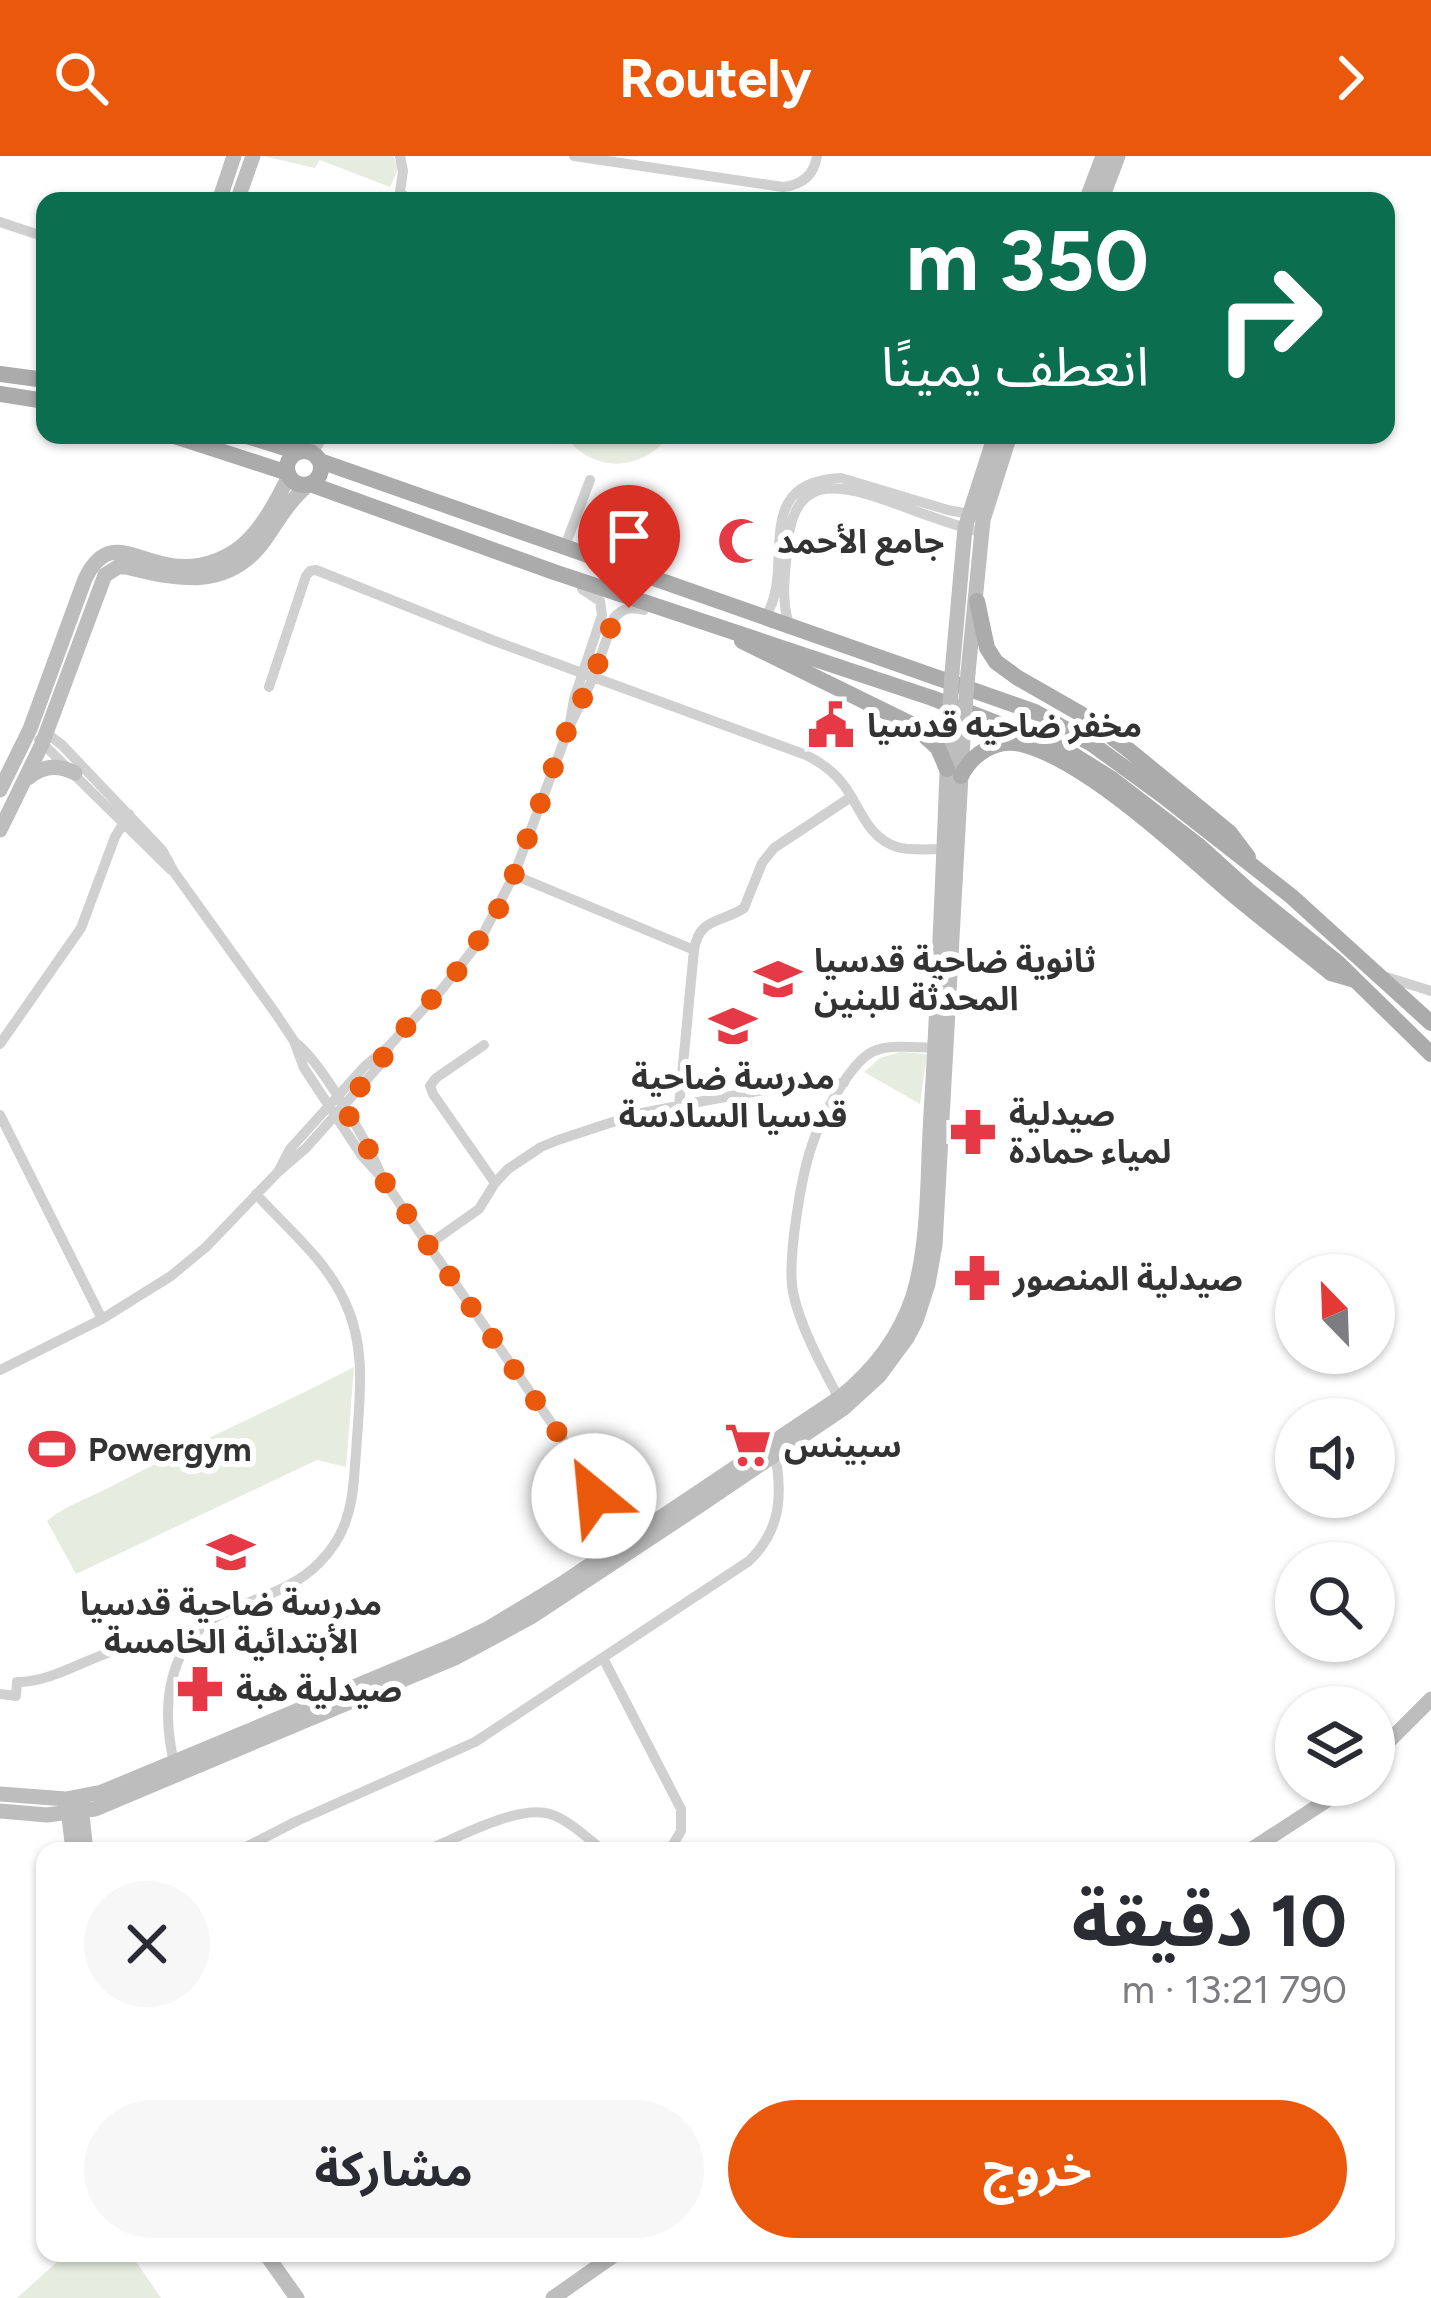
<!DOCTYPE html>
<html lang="ar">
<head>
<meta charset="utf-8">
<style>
  :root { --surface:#fff; --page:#f7f7f7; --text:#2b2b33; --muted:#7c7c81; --accent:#ea580c }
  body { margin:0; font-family:Figtree,"Noto Sans Arabic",sans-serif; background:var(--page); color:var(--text); direction:rtl; height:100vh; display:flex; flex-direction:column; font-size:45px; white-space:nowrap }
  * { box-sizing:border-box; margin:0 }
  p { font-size:39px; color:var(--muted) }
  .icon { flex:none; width:66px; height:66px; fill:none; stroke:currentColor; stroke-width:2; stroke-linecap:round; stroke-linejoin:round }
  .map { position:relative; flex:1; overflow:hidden; direction:ltr }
  .sheet { position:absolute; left:36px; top:1686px; width:1359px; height:420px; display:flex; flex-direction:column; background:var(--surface); border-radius:24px; box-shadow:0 3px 9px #0004; direction:rtl }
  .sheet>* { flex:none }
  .hud { position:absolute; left:36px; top:36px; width:1359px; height:252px; border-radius:24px; box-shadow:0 3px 9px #0004; direction:rtl; background:#0b6e4f; color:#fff; overflow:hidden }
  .needle { width:78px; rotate:337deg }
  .buttons { position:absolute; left:1275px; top:1098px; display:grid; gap:24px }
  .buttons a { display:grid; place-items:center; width:120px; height:120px; border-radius:50%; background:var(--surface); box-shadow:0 3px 9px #0004; font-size:60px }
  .pin { position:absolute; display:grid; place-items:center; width:102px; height:102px; color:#fff; margin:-123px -51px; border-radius:50% 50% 50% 0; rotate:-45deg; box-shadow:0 0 12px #0007 }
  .pin .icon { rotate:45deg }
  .me { position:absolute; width:132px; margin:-66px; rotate:332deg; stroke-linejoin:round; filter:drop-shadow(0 0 9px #0008) }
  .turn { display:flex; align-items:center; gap:42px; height:252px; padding:0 48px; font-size:54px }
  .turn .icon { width:156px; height:156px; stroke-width:2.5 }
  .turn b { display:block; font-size:84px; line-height:102px }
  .round { display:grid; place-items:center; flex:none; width:126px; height:126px; border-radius:63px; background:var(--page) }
  .overview { display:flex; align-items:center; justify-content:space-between; height:204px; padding:0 48px }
  h1 { font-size:72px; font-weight:700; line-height:90px }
  .button { display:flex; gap:24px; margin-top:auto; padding:24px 48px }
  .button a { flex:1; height:138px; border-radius:72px; background:var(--accent); color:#fff; font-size:48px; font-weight:700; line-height:138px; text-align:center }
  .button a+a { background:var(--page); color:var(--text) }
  header { display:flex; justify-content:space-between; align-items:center; height:156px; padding:0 48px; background:var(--accent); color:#fff; font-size:54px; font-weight:700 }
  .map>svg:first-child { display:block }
  .green { fill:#e6ecdf }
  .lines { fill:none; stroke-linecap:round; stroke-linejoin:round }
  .street { stroke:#d0d0d0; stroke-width:10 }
  .secondary { stroke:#bdbdbd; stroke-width:15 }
  .primary { stroke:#ababab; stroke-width:16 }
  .secondary-bridge { stroke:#bdbdbd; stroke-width:15 }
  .route { stroke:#ea580c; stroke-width:21; stroke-dasharray:0 37.8 }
  .labels { text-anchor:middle; stroke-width:12; stroke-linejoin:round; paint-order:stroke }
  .poi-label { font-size:33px; font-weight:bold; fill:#333; stroke:#fff; text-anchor:start }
</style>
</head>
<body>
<header><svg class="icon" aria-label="forward" viewBox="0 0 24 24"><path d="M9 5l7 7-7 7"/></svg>Routely<svg class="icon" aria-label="search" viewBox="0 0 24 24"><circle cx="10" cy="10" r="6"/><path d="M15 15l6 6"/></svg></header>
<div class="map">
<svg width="1431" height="2142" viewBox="0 0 1431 2142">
  <rect width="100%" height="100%" fill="#fff"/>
  <path class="green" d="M263,0H393L399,11L390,31L320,4L315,12Z
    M565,279H669C643,317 590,317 565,279Z
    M901,896L927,898L920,948L864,916L880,902Z
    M354,1211L346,1311L317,1304L76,1418L47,1365C65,1349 90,1342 112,1330C191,1288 274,1253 354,1211Z
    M67,2097H130L161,2142H17Z"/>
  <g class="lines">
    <path class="street" d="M400,0L403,15L400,36L410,45
      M574,0L783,31C802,29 814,19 817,0
      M0,66L45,81
      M313,297L324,279
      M565,390L590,324
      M765,461C798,413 747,326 841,322L948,354L975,359
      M789,468C780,441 786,413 788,385C796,309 853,333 902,350C928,360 955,369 982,377
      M269,531L306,420L310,415L316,414L492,484L806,599C820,606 833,615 843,628C860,650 867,682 897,691C911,695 929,693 944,693
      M570,566L574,543L602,459L600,445L582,433
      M45,576L62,589L162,694L174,716L276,858L294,885L304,912L362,1000L382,1022L593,1327L605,1335L638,1384
      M39,584L171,714
      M514,719L694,794
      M1383,820L1431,835
      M296,887C320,905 369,988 380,1017
      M0,888L81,772L115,681L129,658
      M484,889L436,922L430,930L433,938L495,1027
      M679,950L694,794C699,761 722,767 744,752L762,707L774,692L851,641
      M0,959L102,1163
      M278,1016L290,993L365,910L389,890L443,832L479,786L514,719L570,569L593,522L614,462C623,451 631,451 644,454
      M428,1089L479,1053L495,1027L508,1013L541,991L558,984L637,958L698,946L786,930L844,927
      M0,1214L102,1163L171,1120L206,1091L278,1016L306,992L378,911L389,891
      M842,1248C825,1216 800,1172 793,1136C787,1104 801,1021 812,989C820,964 849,908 872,896C890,887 918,892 937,892
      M593,1327L594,1339L625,1387
      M603,1502L681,1653V1675L669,1695
      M0,1538L16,1540L17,1526C73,1526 127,1466 179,1497
      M175,1611C160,1551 166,1481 230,1454C260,1441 295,1432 319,1407C332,1394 342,1379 347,1361C354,1341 354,1318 356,1297C359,1245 368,1193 344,1144C325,1103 286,1071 256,1038
      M238,1695L297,1665L475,1586L749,1405C782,1373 783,1337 774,1293
      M425,1695C455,1683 518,1648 550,1658C569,1664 587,1682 604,1695"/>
    <path class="secondary" d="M219,45L234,0
      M237,45L253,0
      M1086,45L1103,0
      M1101,45L1118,0
      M952,517L965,372L995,279
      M968,517L983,364L1010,279
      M28,622C42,610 58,608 75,617
      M0,634L30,573L85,423C106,380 128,400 164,408C188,414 214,409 235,395C260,378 276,346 289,320
      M0,674L42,588L105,419L118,411H126C178,424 230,435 266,382C279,363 290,344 308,329
      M1374,1600L1431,1543
      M0,1638L66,1643L102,1636L452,1490L489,1472L560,1429L839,1242C873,1215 899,1182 913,1140C930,1085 927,1016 931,958C939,827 944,696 949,565
      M81,1650L86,1695
      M68,1652L73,1695
      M0,1655L47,1659L95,1653L457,1501L531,1461L696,1352L844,1252L879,1220L907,1182L916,1165L928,1128L935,1089L964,565
      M1249,1695L1335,1639L1345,1629
      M265,2097L297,2142
      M553,2142L617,2097"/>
    <path class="primary" d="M0,218L45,224
      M0,238L45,245
      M171,279L288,317
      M244,279L298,296
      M287 312a17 17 0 1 1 34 0a17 17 0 1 1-34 0Z
      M320,305L1035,556L1092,588L1162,639L1291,740L1431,867
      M310,328L554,416L932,542L1064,593L1112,623L1198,689L1249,735L1338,807L1431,898
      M977,445L987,492L996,506L1018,522L1081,558L1125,591L1230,677L1248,701
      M742,485L913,569L938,592L947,613
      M961,620C972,598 996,582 1021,588C1086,604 1179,692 1230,736C1263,764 1298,790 1331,817L1355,824"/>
    <path class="secondary-bridge" d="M949,565L952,517
      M964,565L968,517"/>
  </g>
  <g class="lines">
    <path class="route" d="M594,1340L593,1328L382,1022L373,1001L343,950L378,911L389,890L463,809L499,752L514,719L569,569L593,522L614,462L619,456L629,452"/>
  </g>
  <defs>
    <symbol id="mosque-bare" viewBox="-9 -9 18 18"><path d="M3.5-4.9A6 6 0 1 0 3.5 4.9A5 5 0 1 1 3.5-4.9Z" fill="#e63946" stroke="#fff" stroke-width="2.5" paint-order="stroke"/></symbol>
    <symbol id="civic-bare" viewBox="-9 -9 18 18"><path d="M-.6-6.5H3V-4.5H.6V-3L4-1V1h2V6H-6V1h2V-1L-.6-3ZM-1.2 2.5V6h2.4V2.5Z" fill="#e63946" stroke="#fff" stroke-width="2.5" paint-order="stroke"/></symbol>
    <symbol id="school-bare" viewBox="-9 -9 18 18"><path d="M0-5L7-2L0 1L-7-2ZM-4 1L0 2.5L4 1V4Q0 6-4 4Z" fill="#e63946" stroke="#fff" stroke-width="2.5" paint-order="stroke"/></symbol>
    <symbol id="pharmacy-bare" viewBox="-9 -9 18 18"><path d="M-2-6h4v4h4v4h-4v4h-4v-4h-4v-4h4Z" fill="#e63946" stroke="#fff" stroke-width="2.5" paint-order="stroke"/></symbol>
    <symbol id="supermarket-bare" viewBox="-9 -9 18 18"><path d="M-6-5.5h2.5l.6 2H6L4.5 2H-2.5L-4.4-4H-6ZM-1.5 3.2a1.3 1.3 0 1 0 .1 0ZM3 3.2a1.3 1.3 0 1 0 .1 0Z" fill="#e63946" stroke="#fff" stroke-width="2.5" paint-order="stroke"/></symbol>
    <symbol id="stadium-bare" viewBox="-9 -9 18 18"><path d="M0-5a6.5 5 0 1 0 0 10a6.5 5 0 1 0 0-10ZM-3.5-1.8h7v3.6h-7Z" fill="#e63946" stroke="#fff" stroke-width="2.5" paint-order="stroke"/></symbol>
  </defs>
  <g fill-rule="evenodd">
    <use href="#mosque-bare" x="708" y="352" width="66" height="66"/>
    <use href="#civic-bare" x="798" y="536" width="66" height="66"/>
    <use href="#school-bare" x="745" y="790" width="66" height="66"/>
    <use href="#school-bare" x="700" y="837" width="66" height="66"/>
    <use href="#pharmacy-bare" x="940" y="943" width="66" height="66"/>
    <use href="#pharmacy-bare" x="944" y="1089" width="66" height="66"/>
    <use href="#supermarket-bare" x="715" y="1256" width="66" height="66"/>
    <use href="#stadium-bare" x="19" y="1260" width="66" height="66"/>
    <use href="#school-bare" x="198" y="1363" width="66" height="66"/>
    <use href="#pharmacy-bare" x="167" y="1500" width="66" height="66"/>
  </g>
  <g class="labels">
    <g class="poi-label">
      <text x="777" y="397">جامع الأحمد</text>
      <text x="867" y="581">مخفر ضاحيه قدسيا</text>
      <text x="814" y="816">ثانوية ضاحية قدسيا<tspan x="814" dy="38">المحدثة للبنين</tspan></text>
      <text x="733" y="933" text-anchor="middle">مدرسة ضاحية<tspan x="733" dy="38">قدسيا السادسة</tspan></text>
      <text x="1009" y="969">صيدلية<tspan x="1009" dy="38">لمياء حمادة</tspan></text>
      <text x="1013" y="1134">صيدلية المنصور</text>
      <text x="784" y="1301">سبينس</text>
      <text x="88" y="1305">Powergym</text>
      <text x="231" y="1459" text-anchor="middle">مدرسة ضاحية قدسيا<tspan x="231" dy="38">الأبتدائية الخامسة</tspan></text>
      <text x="236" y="1545">صيدلية هبة</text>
    </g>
  </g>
</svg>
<div class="buttons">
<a><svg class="needle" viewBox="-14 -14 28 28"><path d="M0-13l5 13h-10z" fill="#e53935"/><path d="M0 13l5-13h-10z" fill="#7c7c81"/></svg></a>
<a><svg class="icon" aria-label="sound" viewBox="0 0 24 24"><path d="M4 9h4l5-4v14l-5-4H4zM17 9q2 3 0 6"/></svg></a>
<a><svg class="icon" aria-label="search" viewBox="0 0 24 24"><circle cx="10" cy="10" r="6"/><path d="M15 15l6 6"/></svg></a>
<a><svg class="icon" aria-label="layers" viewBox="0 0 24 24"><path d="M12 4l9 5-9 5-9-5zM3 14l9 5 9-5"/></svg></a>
</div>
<div class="pin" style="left:629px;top:452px;background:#d93025"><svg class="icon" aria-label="arrive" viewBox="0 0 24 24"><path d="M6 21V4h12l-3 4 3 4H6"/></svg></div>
<svg class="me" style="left:594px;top:1340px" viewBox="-20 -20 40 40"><circle r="19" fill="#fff"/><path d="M0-13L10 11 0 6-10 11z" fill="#ea580c"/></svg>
<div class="hud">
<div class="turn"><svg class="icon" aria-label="right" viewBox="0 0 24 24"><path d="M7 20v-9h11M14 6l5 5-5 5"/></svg><div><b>350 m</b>انعطف يمينًا</div></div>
</div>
<section class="sheet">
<div class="overview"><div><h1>10 دقيقة</h1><p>790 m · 13:21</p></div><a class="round"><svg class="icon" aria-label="close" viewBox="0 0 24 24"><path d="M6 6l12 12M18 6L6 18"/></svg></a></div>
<div class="button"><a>خروج</a><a>مشاركة</a></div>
</section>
</div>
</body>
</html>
